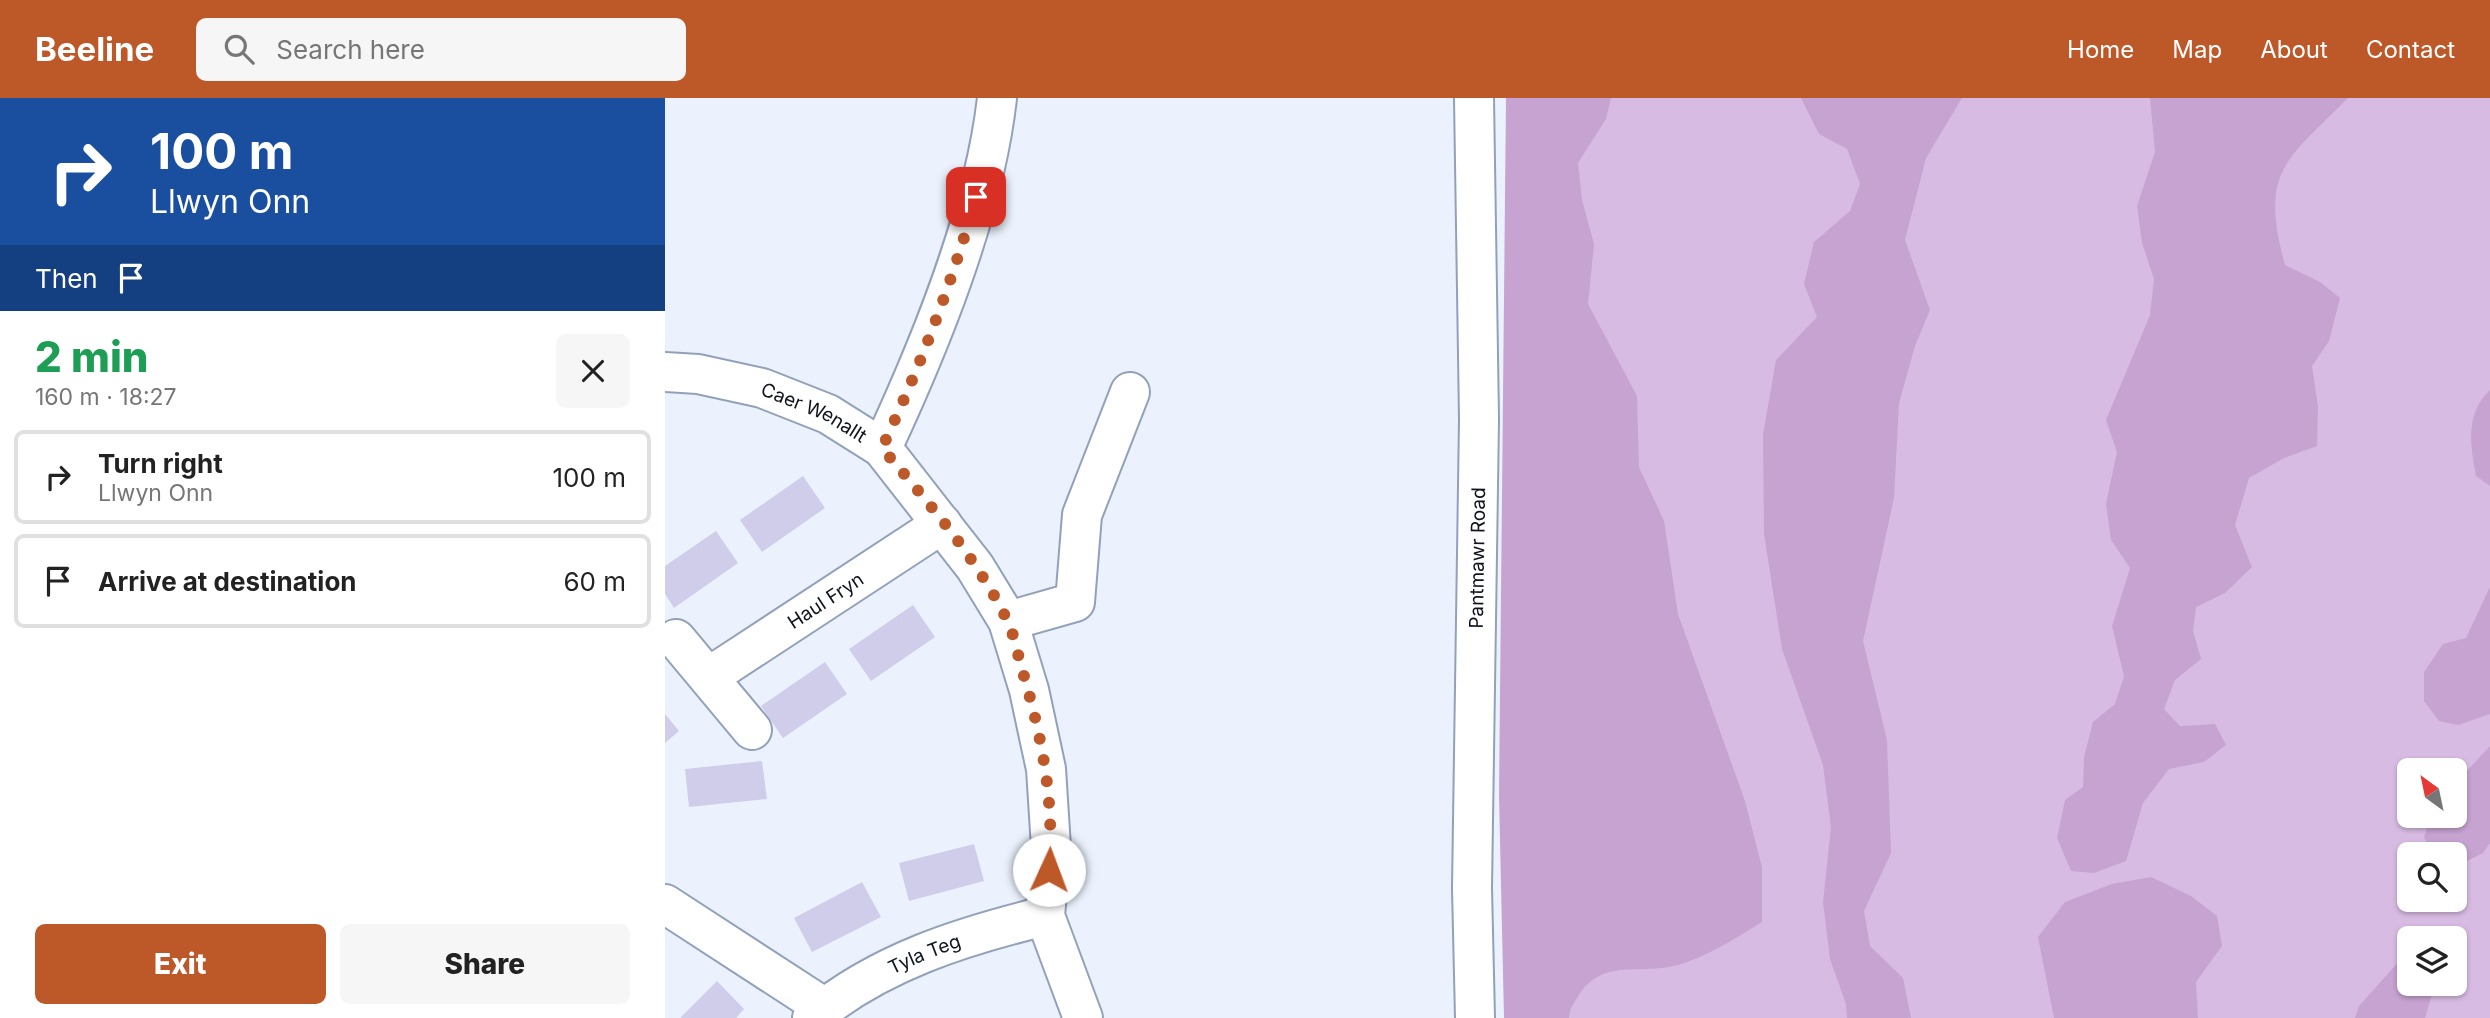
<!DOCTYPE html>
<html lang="en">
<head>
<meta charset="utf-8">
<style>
  :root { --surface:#fff; --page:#f6f6f6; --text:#222; --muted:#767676; --line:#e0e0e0; --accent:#bd5828 }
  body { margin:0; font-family:Inter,sans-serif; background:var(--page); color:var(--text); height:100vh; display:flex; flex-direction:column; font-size:26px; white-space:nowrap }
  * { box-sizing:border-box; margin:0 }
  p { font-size:23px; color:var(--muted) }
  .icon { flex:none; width:38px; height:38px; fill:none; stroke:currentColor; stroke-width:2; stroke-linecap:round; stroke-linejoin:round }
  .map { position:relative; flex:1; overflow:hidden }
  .drawer { display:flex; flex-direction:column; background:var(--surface); width:665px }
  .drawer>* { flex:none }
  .top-card { background:#1a4fa0; color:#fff; overflow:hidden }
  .needle { width:46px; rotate:327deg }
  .controls { position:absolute; left:1732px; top:660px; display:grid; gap:14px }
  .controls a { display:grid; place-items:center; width:70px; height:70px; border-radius:10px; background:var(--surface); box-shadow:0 2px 5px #0004; font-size:35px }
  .pin { position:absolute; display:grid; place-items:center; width:60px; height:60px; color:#fff; margin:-30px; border-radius:14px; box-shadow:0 4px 10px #0006 }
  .me { position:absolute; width:77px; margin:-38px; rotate:2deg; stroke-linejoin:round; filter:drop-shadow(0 0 5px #0008) }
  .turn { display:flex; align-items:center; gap:24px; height:147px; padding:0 35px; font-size:32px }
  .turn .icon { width:91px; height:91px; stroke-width:2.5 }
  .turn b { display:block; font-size:49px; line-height:60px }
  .then { display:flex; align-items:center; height:66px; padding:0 35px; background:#0003; gap:14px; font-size:26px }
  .round { display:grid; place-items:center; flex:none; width:74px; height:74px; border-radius:10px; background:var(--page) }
  .headline { display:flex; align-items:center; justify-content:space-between; height:119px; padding:0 35px }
  h1 { font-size:42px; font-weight:800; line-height:52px; color:#1e9e55 }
  .action { display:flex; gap:14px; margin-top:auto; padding:14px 35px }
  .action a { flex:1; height:80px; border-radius:10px; background:var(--accent); color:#fff; font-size:28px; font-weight:800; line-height:80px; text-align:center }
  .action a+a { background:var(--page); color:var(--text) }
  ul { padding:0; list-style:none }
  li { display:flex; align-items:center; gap:21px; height:94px; margin:0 14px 10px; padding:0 21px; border:4px solid var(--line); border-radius:10px }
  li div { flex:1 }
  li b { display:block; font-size:26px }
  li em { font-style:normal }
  header { display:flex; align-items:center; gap:42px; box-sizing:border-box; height:98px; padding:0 35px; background:var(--accent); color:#fff }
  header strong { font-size:33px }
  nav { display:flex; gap:38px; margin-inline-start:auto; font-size:24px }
  .search { width:490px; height:63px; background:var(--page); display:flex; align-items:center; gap:18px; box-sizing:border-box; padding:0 24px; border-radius:10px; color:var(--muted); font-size:26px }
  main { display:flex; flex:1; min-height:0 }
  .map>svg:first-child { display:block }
  .green { fill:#d8bbe2; fill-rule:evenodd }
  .forest { fill:#c6a3d1 }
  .building { fill:#cfcdea }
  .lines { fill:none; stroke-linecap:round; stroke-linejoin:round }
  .minor-casing { stroke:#92a1ba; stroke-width:42 }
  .minor { stroke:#fff; stroke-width:38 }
  .route { stroke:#bd5828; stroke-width:12; stroke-dasharray:0 21.6 }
  .labels { text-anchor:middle; stroke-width:5; stroke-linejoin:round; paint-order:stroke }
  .street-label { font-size:19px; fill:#0e131c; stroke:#fff }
</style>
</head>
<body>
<header>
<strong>Beeline</strong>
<div class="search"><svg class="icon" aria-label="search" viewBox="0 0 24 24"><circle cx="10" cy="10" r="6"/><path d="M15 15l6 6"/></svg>Search here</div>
<nav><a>Home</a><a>Map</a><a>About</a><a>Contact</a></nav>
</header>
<main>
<section class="drawer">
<div class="top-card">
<div class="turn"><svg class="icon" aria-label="right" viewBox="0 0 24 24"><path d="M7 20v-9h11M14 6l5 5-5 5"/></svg><div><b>100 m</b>Llwyn Onn</div></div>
<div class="then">Then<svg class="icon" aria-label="arrive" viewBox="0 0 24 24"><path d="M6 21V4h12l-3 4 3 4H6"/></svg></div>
</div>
<div class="headline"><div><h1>2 min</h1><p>160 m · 18:27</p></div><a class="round"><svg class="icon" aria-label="close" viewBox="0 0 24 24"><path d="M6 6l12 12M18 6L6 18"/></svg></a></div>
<ul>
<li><svg class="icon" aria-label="right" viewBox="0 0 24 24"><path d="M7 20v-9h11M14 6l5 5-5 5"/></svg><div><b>Turn right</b><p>Llwyn Onn</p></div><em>100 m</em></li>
<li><svg class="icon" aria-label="arrive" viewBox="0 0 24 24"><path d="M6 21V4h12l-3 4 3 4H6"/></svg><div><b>Arrive at destination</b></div><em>60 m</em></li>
</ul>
<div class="action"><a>Exit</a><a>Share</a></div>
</section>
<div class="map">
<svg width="1825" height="920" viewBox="0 0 1825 920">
  <rect width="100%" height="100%" fill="#ebf2fd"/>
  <path class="green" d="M895,0H1825V920H881ZM1745,672H1790V718H1745ZM1745,756H1790V802H1745ZM1745,840H1790V886H1745Z"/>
  <path class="forest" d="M841,0H946L941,21L913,65L917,102L929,146L923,206L972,298L974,369L999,423L1013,516L1080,703L1097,769V824C1071,840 1034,864 1004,869C968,875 934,862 912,900C908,907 904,912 904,920H839L834,697Z
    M1136,0H1297L1261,60L1240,142L1265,212L1250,248L1234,305L1229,400L1198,543L1222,642L1226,755L1199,813L1205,848L1238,880L1246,920H1182L1181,906L1165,861L1158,804L1166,729L1158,667L1117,551L1099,436L1098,337L1111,262L1152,219L1139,186L1149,144L1185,113L1195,86L1182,51L1154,36Z
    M1485,0H1683C1621,63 1594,72 1620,167L1655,184L1675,200L1664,243L1647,268L1653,309L1652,348L1619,360L1584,380L1570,427L1587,469L1560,495L1531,509L1528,533L1536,561L1510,582L1499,611L1515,628L1550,626L1561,647L1539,664L1504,671L1478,705L1461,763L1429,775L1406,773L1392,740L1400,702L1418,689L1419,659L1428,624L1450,606L1459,578L1447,528L1465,470L1446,442L1441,406L1452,354L1441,322L1485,217L1489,181L1477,145L1472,108L1490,54Z
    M1825,292V388L1811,378C1805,347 1800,315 1825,292Z
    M1825,489V616L1793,627L1774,623L1759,603V574L1778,546L1801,540Z
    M1825,648V745L1818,755L1796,766L1790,765V756H1768L1759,739L1766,718H1790V686Z
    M1486,779L1526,798L1552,818L1557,848L1531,884L1533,920H1389L1373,839L1400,804L1447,786Z
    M1745,851V886H1770L1760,920H1690L1694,908Z"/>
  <path class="building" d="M138,378L160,410L97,454L75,422Z
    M51,433L73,465L9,510L0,496V468Z
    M248,507L270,539L206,583L184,551Z
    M160,564L182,596L118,640L96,608Z
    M0,616L14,633L0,645Z
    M97,663L102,701L24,709L20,671Z
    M309,746L319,783L244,803L234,765Z
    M197,784L216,819L147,854L129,820Z
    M52,883L79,911L71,920H15Z"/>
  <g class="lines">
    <defs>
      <g id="minor">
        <path d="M809,0L814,321L807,790L810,920"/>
        <path id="s1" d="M0,274L33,276L97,290L163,316L217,350L310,469L343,523L364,592L381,671L386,749L380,818L418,920"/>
        <path d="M217,350C266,245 319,115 332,0"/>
        <path d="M343,523L410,504L417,417L465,294"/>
        <path d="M11,541L87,632"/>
        <path id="s2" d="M45,578L277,426"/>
        <path d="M0,806L160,910"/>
        <path id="s3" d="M147,920C214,864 298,838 380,818"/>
      </g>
    </defs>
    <use href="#minor" class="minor-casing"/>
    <use href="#minor" class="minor"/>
  </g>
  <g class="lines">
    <path class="route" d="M311,99C287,185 255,269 217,350C262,403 312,460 342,522C349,536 352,553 356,568C376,634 390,703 384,772"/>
  </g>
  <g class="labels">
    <g class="street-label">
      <text dy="7" stroke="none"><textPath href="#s1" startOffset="156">Caer Wenallt</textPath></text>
      <text transform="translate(812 460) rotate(-89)" y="7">Pantmawr Road</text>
      <text dy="7" stroke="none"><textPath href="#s2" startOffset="138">Haul Fryn</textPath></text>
      <text dy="7" stroke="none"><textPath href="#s3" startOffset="130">Tyla Teg</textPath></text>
    </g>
  </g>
</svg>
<div class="controls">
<a><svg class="needle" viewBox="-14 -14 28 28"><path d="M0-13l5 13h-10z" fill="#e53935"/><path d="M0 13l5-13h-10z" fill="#767676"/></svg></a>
<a><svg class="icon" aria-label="search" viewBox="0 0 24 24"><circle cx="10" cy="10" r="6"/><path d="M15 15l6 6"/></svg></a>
<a><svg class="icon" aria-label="layers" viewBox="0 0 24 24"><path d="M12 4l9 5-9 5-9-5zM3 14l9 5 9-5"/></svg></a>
</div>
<div class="pin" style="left:311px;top:99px;background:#d93025"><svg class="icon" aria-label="arrive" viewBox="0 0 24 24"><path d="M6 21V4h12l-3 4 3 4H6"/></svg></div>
<svg class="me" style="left:384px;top:772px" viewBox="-20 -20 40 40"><circle r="19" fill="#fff"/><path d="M0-13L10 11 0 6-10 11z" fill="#bd5828"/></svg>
</div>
</main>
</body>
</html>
